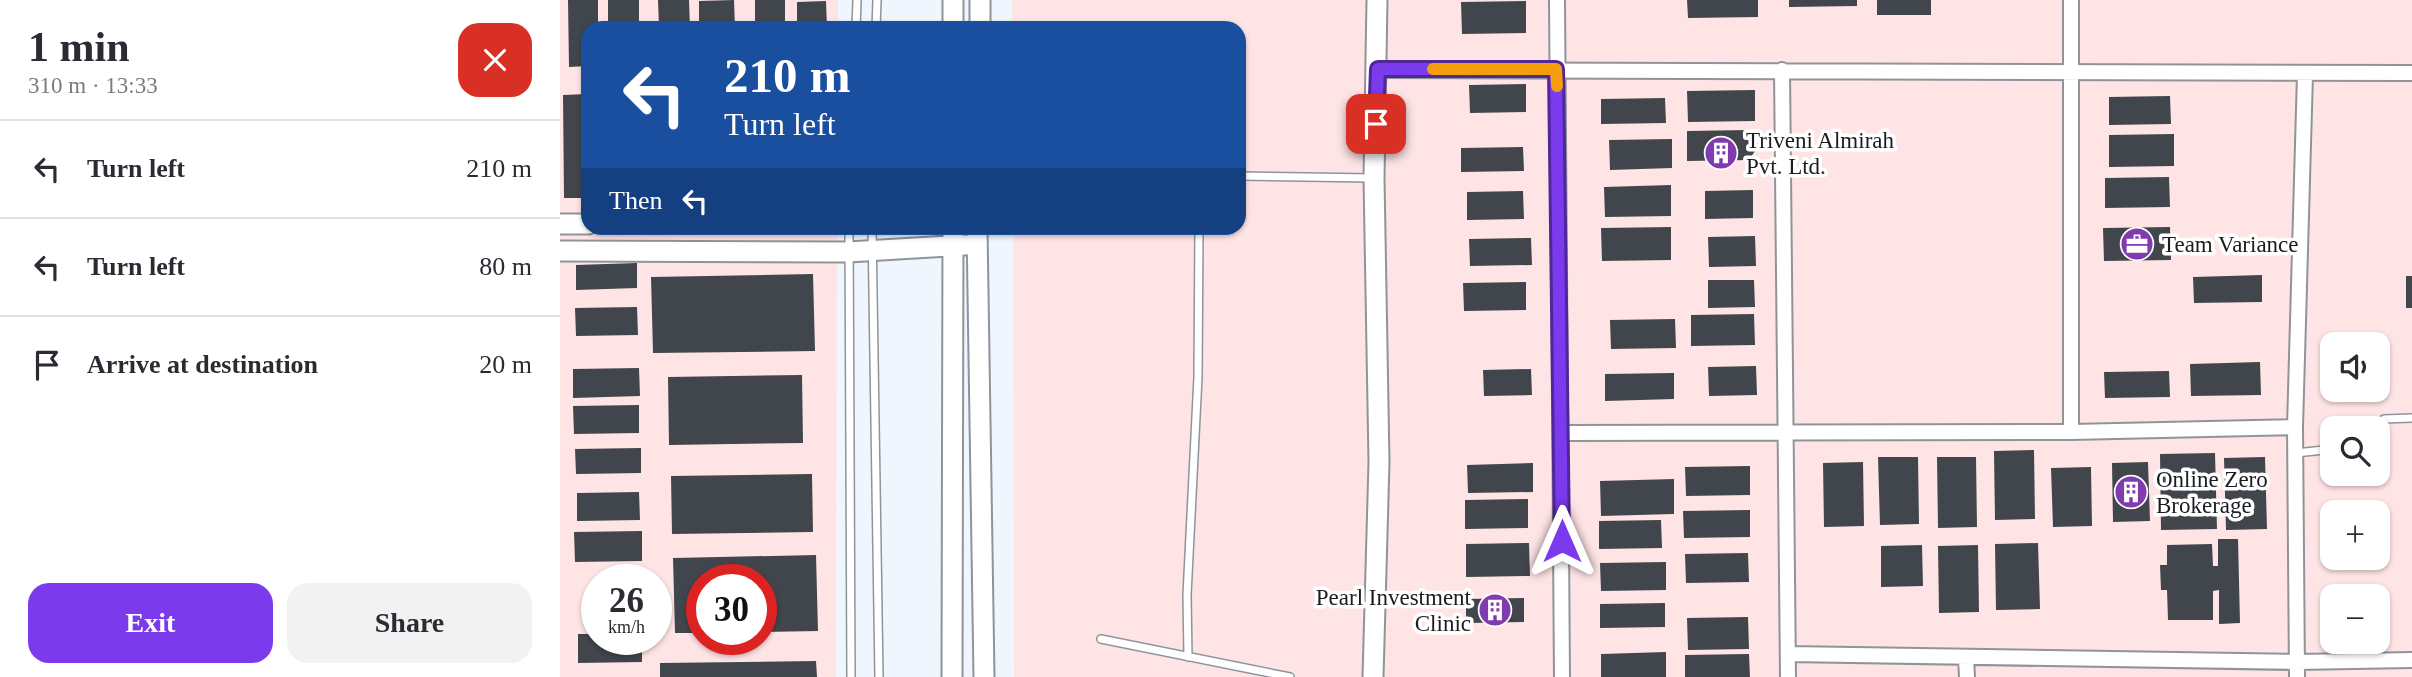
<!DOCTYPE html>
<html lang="en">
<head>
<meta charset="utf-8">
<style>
  :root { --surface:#fff; --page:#f2f2f3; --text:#2b2b33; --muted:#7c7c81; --line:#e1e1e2; --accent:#7c3aed }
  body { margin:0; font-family:Georgia,serif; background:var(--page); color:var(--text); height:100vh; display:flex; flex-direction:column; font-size:26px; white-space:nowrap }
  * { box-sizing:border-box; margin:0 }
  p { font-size:23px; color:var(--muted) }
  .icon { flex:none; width:38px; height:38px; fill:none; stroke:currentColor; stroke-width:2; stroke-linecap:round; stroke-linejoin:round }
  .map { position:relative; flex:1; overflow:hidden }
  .side { display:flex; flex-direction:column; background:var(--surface); width:560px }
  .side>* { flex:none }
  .banner { position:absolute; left:21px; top:21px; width:665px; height:214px; border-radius:21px; box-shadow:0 2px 5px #0004; background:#1a4fa0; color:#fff; overflow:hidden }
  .controls { position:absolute; left:1760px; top:332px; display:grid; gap:14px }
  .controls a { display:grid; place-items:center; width:70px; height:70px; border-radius:14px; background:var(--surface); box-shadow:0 2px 5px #0004; font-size:35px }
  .speed { position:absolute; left:21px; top:564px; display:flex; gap:14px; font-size:35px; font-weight:700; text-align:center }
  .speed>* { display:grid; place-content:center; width:91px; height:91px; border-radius:50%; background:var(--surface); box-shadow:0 2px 5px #0004; line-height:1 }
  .speed small { font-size:18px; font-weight:400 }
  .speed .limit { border:10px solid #d22; background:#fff; color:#111 }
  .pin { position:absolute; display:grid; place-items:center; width:60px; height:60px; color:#fff; margin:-30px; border-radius:14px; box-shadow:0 4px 10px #0006 }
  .me { position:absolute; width:77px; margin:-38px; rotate:0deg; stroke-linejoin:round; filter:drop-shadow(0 0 5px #0008) }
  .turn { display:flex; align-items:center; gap:24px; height:147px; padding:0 28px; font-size:32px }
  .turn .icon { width:91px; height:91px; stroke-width:2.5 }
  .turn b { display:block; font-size:49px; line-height:60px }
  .then { display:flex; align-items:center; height:66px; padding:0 28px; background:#0003; gap:14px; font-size:26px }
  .round { display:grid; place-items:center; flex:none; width:74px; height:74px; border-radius:21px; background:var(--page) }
  .head { display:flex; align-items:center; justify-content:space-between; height:119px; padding:0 28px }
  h1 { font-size:42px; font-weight:700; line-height:52px }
  .button { display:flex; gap:14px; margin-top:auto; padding:14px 28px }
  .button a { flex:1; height:80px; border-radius:21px; background:var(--accent); color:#fff; font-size:28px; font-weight:700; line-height:80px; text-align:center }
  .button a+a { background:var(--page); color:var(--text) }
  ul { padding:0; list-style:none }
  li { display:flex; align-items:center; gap:21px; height:98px; padding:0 28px; border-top:2px solid var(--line) }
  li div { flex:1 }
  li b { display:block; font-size:26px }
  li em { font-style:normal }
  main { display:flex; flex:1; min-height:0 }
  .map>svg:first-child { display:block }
  .industrial { fill:#ffe4e6; fill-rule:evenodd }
  .building { fill:#41464c }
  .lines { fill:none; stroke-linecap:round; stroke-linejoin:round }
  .service-casing { stroke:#8f949b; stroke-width:10 }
  .minor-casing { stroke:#8f949b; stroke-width:18 }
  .tertiary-casing { stroke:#8f949b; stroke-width:23 }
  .service { stroke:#fff; stroke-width:7 }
  .minor { stroke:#fff; stroke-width:14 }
  .tertiary { stroke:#fff; stroke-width:19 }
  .route-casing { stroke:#51269a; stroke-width:18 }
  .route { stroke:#7c3aed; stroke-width:12 }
  .slow { stroke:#f59e0b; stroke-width:12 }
  .labels { text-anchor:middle; stroke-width:7; stroke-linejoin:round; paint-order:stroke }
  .poi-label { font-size:23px; fill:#1a1c1f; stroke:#fff; text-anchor:start }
</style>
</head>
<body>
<main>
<section class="side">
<div class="head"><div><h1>1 min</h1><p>310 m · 13:33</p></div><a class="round" style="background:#d93025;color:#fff"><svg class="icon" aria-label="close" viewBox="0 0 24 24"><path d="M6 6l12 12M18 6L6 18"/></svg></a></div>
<ul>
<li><svg class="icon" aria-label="left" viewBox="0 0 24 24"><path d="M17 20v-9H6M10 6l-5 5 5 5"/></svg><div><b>Turn left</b></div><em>210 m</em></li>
<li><svg class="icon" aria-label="left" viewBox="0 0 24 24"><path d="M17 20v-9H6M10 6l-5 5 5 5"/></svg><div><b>Turn left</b></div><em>80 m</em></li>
<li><svg class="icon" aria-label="arrive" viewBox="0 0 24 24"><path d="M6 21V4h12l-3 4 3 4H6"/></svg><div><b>Arrive at destination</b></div><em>20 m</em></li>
</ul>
<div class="button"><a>Exit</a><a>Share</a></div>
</section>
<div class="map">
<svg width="1852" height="677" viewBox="0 0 1852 677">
  <rect width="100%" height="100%" fill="#f0f6fe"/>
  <path class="industrial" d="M0,0H278V28H28V228H277L276,677H0ZM37,579H96V639H37ZM142,579H201V639H142Z
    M452,0H1852V677H454L453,228H679V28H452ZM1773,345H1818V390H1773ZM1773,429H1818V474H1773ZM1773,513H1818V558H1773ZM1773,597H1818V642H1773Z"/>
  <path class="building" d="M8,0H38V28H28V66L9,67Z
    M48,0H79V28H48Z
    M98,0H129L130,28H99Z
    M174,0L175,28H139V1Z
    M195,0H225V28H195Z
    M1127,0H1198V17L1128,18Z
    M1229,0H1297V6L1229,7Z
    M1317,0H1371V15H1317Z
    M266,1L267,28H237V2Z
    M966,1V33L902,34L901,2Z
    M966,84V112L910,113L909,85Z
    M1195,90V121L1128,122L1127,91Z
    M28,94V198H4L3,95Z
    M1610,96L1611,124L1549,125V97Z
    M1105,98L1106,123L1041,124V99Z
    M1189,130L1199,145L1189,160L1127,161V131Z
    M1614,134V166L1549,167V135Z
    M1112,139V168L1050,170L1049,140Z
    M963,147L964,171L901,172V148Z
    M1609,177L1610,207L1545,208V178Z
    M1111,185V216L1045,217L1044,187Z
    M1193,190V218L1145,219V191Z
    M963,191L964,219L907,220V192Z
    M1111,227V260L1042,261L1041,228Z
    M1610,227L1611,260L1544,261L1543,228Z
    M1195,236L1196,266L1149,267L1148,237Z
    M971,238L972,265L910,266L909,239Z
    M77,263V288L16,290V265Z
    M253,274L255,351L93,353L91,277Z
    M1702,275V302L1634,303L1633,277Z
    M1846,276H1852V308H1846Z
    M1148,280H1194L1195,307L1148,308Z
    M966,282V310L904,311L903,283Z
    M77,307L78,335L16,336L15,308Z
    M1194,314L1195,345L1131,346V315Z
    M1115,319L1116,348L1051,349L1050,320Z
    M1700,362L1701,395L1631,396L1630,364Z
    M1196,366L1197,395L1149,396L1148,367Z
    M79,368L80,396L13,398V369Z
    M971,369L972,395L924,396L923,370Z
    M1609,371L1610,397L1545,398L1544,372Z
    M1114,373V399L1045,401V374Z
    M242,375L243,443L109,445L108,377Z
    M79,405V433L14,434L13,406Z
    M81,448V473L16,474L15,449Z
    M1474,450L1475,519L1435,520L1434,451Z
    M1655,453L1657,529L1601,530L1600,454Z
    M1318,457H1358L1359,524L1320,525Z
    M1377,457H1416L1417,527L1378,528Z
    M1705,457L1707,529L1666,530L1664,458Z
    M1303,462L1304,526L1264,527L1263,463Z
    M1588,462L1590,521L1553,522L1552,463Z
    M973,463V492L908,493L907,465Z
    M1190,466V495L1126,496L1125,467Z
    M1531,467L1532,526L1493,527L1491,468Z
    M252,474L253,532L112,534L111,476Z
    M1114,479V514L1041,516L1040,481Z
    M79,492L80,520L17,521V493Z
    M968,499V528L905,529V500Z
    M1190,510V537L1124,538L1123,511Z
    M1101,520L1102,548L1039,549V521Z
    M82,531V561L15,562L14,532Z
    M1658,539H1678L1680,623L1659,624V590L1653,591V620H1608L1607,590H1601L1600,565H1607V545L1652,544L1653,566H1658Z
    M969,543L970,576L906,577V544Z
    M1478,543L1480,609L1436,610L1435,544Z
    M1362,545L1363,586L1321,587V546Z
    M1418,545L1419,612L1379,613L1378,546Z
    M1188,553L1189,582L1126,583L1125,554Z
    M256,555L258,631L201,632V579H142V633H115L113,558Z
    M1106,562V590L1041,591L1040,563Z
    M964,598V622L906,623V599Z
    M31,600H37V629H31Z
    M1105,603V627L1040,628V604Z
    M1188,617L1189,649L1128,650L1127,618Z
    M18,634H37V639H82V662L18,663Z
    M1106,652V677H1041V654Z
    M1189,654L1190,677H1125V655Z
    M256,661L257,677H100V663Z"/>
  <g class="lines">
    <defs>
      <path id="service" d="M296,28L297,0
        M316,28L317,0
        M679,176L813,178
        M289,228L291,677
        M312,228L319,677
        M1811,429L1824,419L1852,418
        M1736,453L1773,449
        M541,639L730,677
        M628,657L627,595L638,377L639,228"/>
      <path id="minor" d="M997,0L1002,677
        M818,70L1852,73
        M1222,70L1228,677
        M1511,432V0
        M1001,433L1511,432L1735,427
        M1228,654L1736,662L1852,660
        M1406,658L1407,677
        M1737,677L1735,427L1745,74"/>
      <path id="tertiary" d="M393,0V28
        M420,28V0
        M0,224H28
        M417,228L424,677
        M0,251L288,252L405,245
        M392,677L393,228
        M813,677L819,462L814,178L817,0"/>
    </defs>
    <use href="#service" class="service-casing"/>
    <use href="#minor" class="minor-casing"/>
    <use href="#tertiary" class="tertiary-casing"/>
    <use href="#service" class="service"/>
    <use href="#minor" class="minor"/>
    <use href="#tertiary" class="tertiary"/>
  </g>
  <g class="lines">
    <defs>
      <path id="route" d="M816,124L818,69H996L1002,541"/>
    </defs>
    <use href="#route" class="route-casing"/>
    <use href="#route" class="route"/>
    <path class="slow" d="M873,69H996L997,86"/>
  </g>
  <defs>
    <symbol id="building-disc" viewBox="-11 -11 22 22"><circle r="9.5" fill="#803baf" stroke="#fff"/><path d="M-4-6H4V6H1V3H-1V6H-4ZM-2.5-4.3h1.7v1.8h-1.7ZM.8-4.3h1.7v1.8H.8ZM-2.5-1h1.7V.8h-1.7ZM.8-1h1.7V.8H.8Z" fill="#fff"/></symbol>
    <symbol id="office-disc" viewBox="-11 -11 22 22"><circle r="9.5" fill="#803baf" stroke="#fff"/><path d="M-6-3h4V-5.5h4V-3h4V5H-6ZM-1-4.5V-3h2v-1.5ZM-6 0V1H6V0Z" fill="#fff"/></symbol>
  </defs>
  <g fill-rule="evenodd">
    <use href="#building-disc" x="1142" y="134" width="38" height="38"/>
    <use href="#office-disc" x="1558" y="225" width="38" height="38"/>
    <use href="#building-disc" x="1552" y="473" width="38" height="38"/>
    <use href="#building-disc" x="916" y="591" width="38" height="38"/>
  </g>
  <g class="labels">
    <g class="poi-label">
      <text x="1186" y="148">Triveni Almirah<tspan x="1186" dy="26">Pvt. Ltd.</tspan></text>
      <text x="1602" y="252">Team Variance</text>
      <text x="1596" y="487">Online Zero<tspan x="1596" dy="26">Brokerage</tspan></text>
      <text x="911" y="605" text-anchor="end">Pearl Investment<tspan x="911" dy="26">Clinic</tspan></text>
    </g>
  </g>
</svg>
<div class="controls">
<a><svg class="icon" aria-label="sound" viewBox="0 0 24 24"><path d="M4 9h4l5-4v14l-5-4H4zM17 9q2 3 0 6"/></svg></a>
<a><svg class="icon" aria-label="search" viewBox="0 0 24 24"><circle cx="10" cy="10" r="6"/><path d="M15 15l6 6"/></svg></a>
<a>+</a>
<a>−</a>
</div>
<div class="speed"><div>26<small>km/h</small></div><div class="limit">30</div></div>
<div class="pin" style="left:816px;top:124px;background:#d93025"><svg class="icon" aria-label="arrive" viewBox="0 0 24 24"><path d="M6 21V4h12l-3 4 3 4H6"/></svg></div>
<svg class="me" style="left:1002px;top:541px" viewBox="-20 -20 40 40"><path d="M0-17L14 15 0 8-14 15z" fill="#7c3aed" stroke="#fff" stroke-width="4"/></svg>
<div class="banner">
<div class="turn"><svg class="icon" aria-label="left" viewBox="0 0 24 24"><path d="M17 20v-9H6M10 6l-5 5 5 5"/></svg><div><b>210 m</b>Turn left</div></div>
<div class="then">Then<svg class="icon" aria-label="left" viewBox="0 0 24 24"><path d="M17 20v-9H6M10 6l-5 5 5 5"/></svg></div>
</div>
</div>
</main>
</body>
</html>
